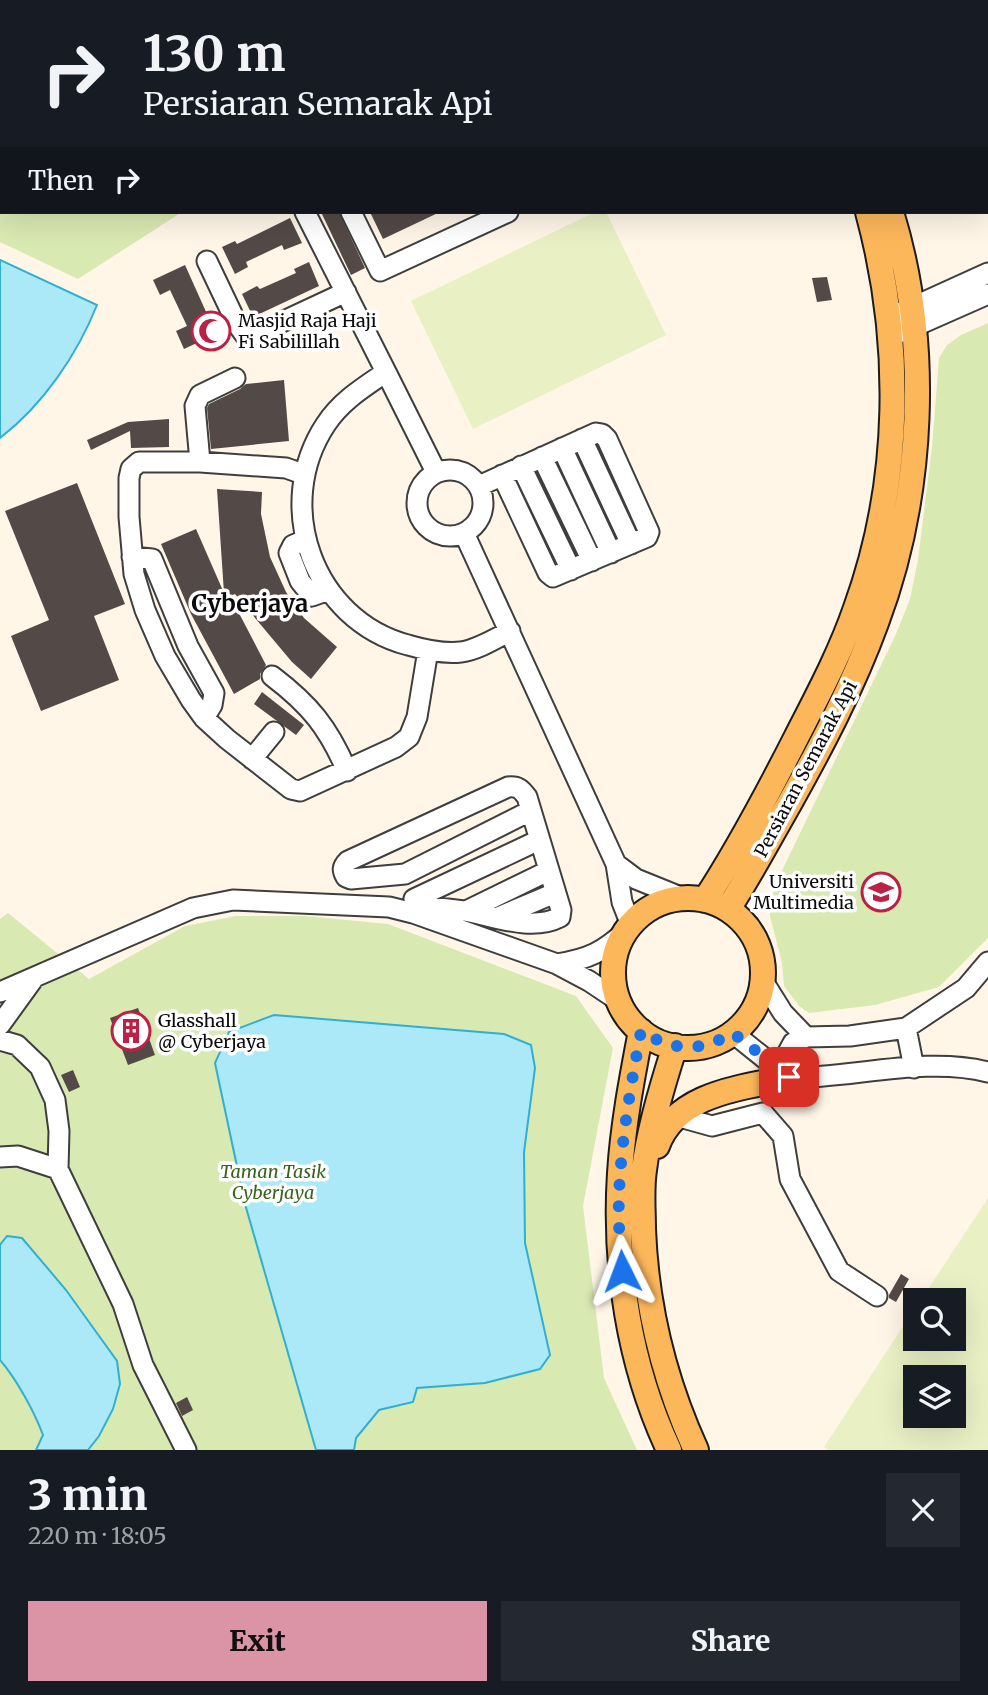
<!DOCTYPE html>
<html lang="en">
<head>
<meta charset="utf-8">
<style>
  :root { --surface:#171b24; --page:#242831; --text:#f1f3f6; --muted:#9ea1a6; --accent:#da94a6 }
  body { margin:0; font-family:Merriweather,serif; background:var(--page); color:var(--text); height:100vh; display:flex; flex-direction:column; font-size:26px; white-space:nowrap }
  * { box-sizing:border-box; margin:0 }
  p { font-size:23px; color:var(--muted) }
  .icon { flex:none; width:38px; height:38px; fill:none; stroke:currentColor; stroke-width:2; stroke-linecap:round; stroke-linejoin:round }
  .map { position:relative; height:1450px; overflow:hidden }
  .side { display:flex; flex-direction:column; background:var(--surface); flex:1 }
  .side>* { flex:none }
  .banner { position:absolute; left:0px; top:0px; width:989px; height:214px; box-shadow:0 7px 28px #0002; background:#171b24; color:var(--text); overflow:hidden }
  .fabs { position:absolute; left:903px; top:1288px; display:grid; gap:14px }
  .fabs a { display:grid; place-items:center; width:63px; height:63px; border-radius:0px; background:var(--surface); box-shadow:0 7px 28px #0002; font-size:35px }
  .pin { position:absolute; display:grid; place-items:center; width:60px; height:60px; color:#fff; margin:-30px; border-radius:14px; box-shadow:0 4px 10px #0006 }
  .me { position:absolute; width:77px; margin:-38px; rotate:357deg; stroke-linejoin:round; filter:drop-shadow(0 0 5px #0008) }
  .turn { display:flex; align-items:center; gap:24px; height:147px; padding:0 28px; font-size:32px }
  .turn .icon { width:91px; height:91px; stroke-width:2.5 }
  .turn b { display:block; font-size:49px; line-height:60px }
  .then { display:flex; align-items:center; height:66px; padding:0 28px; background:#0003; gap:14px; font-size:26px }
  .round { display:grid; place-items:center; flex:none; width:74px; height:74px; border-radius:0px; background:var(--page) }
  .head { display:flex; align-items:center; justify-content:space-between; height:119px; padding:0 28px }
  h1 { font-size:42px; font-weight:800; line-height:52px }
  .primary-button { display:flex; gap:14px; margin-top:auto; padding:14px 28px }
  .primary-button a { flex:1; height:80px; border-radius:0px; background:var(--accent); color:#111; font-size:28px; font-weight:800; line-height:80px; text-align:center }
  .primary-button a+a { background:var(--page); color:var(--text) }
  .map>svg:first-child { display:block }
  .green { fill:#d9e9b2 }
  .pitch { fill:#e9f0c4; fill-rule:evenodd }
  .water { fill:#ace9f8; stroke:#31afd1; stroke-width:2 }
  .building { fill:#534947 }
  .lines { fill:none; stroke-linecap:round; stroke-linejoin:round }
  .minor-casing { stroke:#3e3e3e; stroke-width:23 }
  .major-casing { stroke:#1c1c1c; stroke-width:28 }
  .minor { stroke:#fff; stroke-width:19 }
  .major { stroke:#fdb75b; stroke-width:24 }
  .route { stroke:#1a73e8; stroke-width:12; stroke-dasharray:0 21.6 }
  .labels { text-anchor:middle; stroke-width:7; stroke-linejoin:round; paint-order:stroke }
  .poi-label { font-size:18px; fill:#0b0b0b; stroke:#fff; text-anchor:start }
  .street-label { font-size:18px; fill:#0b0b0b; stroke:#fff }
  .park-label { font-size:18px; font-style:italic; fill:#37631a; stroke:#fff }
  .district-label { font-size:24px; font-weight:bold; fill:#0b0b0b; stroke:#fff }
</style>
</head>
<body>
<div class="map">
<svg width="988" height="1450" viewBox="0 0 988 1450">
  <rect width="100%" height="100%" fill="#fff6e8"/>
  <path class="green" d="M0,0H155L2,2V212H182L78,279L0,242Z
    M988,323V938L939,987L875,1005L809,1013L799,1006L784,986L782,963L770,916V903L777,881L896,634L910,599L918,560L932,447L939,358L947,345L961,335Z
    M8,913L89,979L185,926L236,916H305L388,924L576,996L613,1048L583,1206L604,1378L637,1450H0V919Z"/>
  <path class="pitch" d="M595,212H606L666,335L473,429L411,301Z
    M988,1198V1450H828L824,1447L915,1308V1339H954V1300H921ZM915,1377H954V1416H915Z"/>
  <path class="water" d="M0,260L97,305C77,355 43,405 0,438Z
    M274,1015L504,1034L531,1045L535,1068L524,1152L525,1243L550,1355L540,1369L485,1383L417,1388L413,1402L379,1410L356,1438L354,1450H316L245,1204L215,1063L229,1032Z
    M7,1236L22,1238L66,1290L117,1361L120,1384L113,1409L99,1436L88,1450H36L43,1435C34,1411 17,1380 0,1360V1245Z"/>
  <path class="building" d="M321,212H339L365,268L351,275Z
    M370,212H440L383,239Z
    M290,218L302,243L284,250L282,245L246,262L248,267L235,274L222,247L235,241L237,244Z
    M309,262L319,286L253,317L242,294L257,286L260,289L296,273L294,269Z
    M185,265L216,334L184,349L176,331L187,326L170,290L160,295L153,280Z
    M827,277L832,300L817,302L812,278Z
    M284,380L289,441L211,449L207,408L209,404L240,389L246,384Z
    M169,419V447L131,448L130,431L91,450L87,440L128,422Z
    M77,483L125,604L94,616L119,680L41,711L11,636L49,620L5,511Z
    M217,489L262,492L261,514L270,557L286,592L304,618L337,647L311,679L292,662L235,594L230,596L266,665L260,674V679L234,694L191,614L161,544L196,529L224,593Z
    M262,692L304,725L296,735L254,704Z
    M138,1008L155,1055L128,1065L110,1018Z
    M73,1070L80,1087L69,1092L61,1075Z
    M901,1274L909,1279L896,1302L889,1298V1295Z
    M187,1397L193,1410L182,1416L176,1403Z"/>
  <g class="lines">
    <defs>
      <path id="minor" d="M696,0L697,2
        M723,0L725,2
        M428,2V0
        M586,2L587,0
        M625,2L626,0
        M305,212L386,372
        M351,212L380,271L508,212
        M207,261L237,324L245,335H254L346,292
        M900,313L988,273
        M902,332L988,294
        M582,439L631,544
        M562,448L611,553
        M542,457L592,561
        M200,462L195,406L200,395L235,378
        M521,466L571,570
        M417 503a33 33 0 1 1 66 0a33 33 0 1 1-66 0Z
        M436,472L386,372C364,387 341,401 326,424C272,505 313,620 408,645C425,650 443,654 461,652C477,650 495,639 510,631
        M303,474L286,468L200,462H139L131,469L129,478V517L134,574L145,610L165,656L191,700L204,718L227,739L291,789L300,791L396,747L409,737L417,717L428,650
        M479,486L596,433L602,434L607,439L649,532L647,537L553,577L548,573L502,475
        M464,533L616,864L622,902L631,925
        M305,540L293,545L289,553L300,581L312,596L329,590
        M132,557L152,559L188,646L214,693L212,705L204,718
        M272,676C310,705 328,727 347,771
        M252,759L274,732
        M616,864L636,879L683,898
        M414,899L539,840
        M415,905C431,907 447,909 464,911C494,916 531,932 560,917L561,910L527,797C521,789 518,786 508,787L348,861C342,867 342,870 346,877L351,879L405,874L530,811
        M466,911L548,871
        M496,918L555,893
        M557,964C589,959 603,952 627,930
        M763,981L783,1013L806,1037
        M0,992L193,908L233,900L389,907L413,913L557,964L589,981L619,1001
        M0,1025L34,978
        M906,1028L914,1068
        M733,1033L789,1078C853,1078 926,1056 988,1072
        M0,1040L17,1045L40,1067L55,1100L59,1131L58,1169L123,1304L143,1365L186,1450
        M801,1078L792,1066L787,1054L793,1043L806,1037L850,1036L906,1028L966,988L988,962
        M676,1116L712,1126L763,1113L783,1136L790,1179L839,1271L877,1296
        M0,1157L18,1156L58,1169"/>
      <path id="major" d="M774,0L775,2
        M802,0L803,2
        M613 973a75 75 0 1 1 150 0a75 75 0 1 1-150 0Z
        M705,900C739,848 768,793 796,738C818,695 840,654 856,608C902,481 903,341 868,212
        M728,909C750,875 769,839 789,804C822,745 853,686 876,623C924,495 931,342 891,212
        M641,1031C632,1078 623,1125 620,1173C614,1266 629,1365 669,1450
        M675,1046C662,1086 649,1129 644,1170C641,1189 643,1210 643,1229C646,1306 664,1380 696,1450
        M657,1146C676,1093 741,1088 789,1078"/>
    </defs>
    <use href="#minor" class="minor-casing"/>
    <use href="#major" class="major-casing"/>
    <use href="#minor" class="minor"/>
    <use href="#major" class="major"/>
  </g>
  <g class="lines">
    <path class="route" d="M622,1271C620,1246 618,1221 619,1196C621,1140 631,1085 641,1031C675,1052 699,1052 733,1033L789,1077"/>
  </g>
  <defs>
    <symbol id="mosque-ring" viewBox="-11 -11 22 22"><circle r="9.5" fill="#fff" stroke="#bd2045" stroke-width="1.5"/><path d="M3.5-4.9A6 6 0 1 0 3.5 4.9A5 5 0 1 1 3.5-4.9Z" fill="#bd2045"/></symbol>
    <symbol id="university-ring" viewBox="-11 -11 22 22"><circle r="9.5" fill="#fff" stroke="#bd2045" stroke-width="1.5"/><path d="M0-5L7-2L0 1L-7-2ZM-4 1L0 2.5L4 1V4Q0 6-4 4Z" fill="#bd2045"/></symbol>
    <symbol id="building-ring" viewBox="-11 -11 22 22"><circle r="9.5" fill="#fff" stroke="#bd2045" stroke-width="1.5"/><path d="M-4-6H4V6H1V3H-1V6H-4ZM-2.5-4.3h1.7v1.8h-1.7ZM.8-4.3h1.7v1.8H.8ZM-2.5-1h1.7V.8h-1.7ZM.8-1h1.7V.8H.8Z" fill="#bd2045"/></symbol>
  </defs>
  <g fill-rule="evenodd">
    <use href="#mosque-ring" x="189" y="309" width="44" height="44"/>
    <use href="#university-ring" x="859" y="870" width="44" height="44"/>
    <use href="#building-ring" x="109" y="1009" width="44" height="44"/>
  </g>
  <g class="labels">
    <g class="poi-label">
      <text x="238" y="327">Masjid Raja Haji<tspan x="238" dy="21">Fi Sabilillah</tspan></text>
      <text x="854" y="888" text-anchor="end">Universiti<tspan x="854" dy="21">Multimedia</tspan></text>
      <text x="158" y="1027">Glasshall<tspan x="158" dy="21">@ Cyberjaya</tspan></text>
    </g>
    <g class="street-label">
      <text transform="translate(806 769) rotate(-62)" y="6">Persiaran Semarak Api</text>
    </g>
    <g class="park-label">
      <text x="273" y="1178">Taman Tasik<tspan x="273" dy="21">Cyberjaya</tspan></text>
    </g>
    <g class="district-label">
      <text x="250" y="612">Cyberjaya</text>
    </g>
  </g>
</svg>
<div class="fabs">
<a><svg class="icon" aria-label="search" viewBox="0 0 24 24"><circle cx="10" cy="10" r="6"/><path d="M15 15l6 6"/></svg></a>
<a><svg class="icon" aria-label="layers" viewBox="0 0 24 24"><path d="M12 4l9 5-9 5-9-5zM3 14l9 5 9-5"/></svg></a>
</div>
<div class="pin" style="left:789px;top:1077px;background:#d93025"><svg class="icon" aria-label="arrive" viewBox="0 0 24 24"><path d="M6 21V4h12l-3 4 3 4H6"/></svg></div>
<svg class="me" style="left:622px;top:1271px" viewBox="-20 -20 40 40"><path d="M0-17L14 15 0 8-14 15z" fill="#1a73e8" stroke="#fff" stroke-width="4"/></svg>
<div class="banner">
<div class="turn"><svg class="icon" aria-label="right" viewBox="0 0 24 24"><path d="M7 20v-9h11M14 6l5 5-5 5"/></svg><div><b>130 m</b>Persiaran Semarak Api</div></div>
<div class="then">Then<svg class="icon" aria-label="right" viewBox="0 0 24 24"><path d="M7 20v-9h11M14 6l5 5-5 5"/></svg></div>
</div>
</div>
<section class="side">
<div class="head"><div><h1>3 min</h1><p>220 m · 18:05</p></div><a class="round"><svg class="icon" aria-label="close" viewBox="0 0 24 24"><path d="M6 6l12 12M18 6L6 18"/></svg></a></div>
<div class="primary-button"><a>Exit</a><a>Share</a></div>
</section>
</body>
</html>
